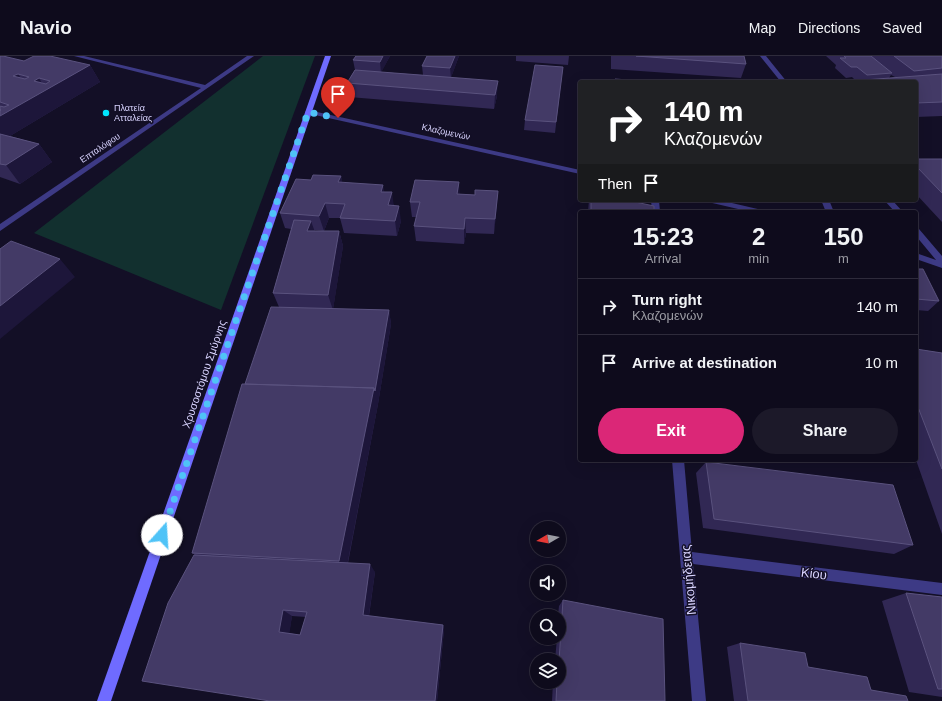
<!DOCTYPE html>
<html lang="en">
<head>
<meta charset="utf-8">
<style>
  :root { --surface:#0e0b1c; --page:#1c1929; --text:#f1f3f6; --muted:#9b9ba3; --line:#2e2b3b; --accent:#db2777 }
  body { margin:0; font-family:Arial,sans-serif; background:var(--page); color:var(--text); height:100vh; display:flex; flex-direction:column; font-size:15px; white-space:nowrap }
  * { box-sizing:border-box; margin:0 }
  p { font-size:13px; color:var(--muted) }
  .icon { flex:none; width:22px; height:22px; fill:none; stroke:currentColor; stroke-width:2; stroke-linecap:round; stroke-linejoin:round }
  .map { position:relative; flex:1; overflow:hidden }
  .drawer { position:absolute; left:578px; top:154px; width:340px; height:252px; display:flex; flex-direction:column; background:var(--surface); border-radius:4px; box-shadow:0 4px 16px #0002,0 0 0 1px var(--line) }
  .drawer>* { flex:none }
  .hud { position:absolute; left:578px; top:24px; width:340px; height:122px; border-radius:4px; box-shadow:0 4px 16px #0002,0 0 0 1px var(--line); background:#202124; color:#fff; overflow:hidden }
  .needle { width:26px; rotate:260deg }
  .fabs { position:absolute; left:530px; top:465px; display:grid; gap:8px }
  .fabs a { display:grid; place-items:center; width:36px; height:36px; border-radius:50%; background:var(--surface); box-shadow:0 4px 16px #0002,0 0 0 1px var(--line); font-size:20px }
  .pin { position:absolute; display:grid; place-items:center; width:34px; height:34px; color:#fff; margin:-41px -17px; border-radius:50% 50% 50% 0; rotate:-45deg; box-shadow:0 0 4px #0007 }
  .pin .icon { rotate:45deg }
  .me { position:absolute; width:44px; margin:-22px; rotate:19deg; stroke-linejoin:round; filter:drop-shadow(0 0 3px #0008) }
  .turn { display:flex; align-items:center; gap:14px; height:84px; padding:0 20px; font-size:18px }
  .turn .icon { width:52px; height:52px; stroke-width:2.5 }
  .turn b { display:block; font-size:28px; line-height:34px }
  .then { display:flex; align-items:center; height:38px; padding:0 20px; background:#0003; gap:8px; font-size:15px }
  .eta { display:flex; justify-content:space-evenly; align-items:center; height:68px; text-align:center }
  .eta b { font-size:24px; font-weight:700; line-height:28px }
  .primary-button { display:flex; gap:8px; margin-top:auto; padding:8px 20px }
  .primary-button a { flex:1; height:46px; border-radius:24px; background:var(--accent); color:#fff; font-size:16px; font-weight:700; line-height:46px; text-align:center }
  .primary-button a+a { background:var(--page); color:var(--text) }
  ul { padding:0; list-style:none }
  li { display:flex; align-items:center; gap:12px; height:56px; padding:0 20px; border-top:1px solid var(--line) }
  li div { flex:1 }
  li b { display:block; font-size:15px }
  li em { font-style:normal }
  header { display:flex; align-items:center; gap:24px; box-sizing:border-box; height:56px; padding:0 20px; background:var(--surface); border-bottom:1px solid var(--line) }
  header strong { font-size:19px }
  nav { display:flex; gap:22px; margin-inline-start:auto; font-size:14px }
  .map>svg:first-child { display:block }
  .green { fill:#12302f }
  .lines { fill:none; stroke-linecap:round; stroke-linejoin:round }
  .street { fill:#3d3a85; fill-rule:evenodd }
  .secondary { fill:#6f6bff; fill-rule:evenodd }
  .wall { fill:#312854; fill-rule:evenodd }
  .shaded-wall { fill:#1d163a }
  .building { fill:#433a66; stroke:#5a527e; fill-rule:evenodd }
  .route { stroke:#4fc3f7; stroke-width:7; stroke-dasharray:0 12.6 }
  .poi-dot { fill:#00e5ff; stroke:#130f26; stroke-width:1.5 }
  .labels { text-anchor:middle; stroke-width:3; stroke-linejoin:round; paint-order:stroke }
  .far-poi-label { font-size:9px; fill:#d9d4ff; stroke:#130f26; text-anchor:start }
  .far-street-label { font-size:9px; fill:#d9d4ff; stroke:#130f26 }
  .street-label { font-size:11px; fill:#d9d4ff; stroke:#130f26 }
  .near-street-label { font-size:13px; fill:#d9d4ff; stroke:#130f26 }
</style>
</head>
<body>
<header>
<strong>Navio</strong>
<nav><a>Map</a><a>Directions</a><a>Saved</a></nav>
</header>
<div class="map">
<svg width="942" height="645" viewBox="0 0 942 645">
  <rect width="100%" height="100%" fill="#130f26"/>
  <path class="green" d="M263,0H315L221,254L34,177Z"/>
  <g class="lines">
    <path class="street" d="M74,0H84L205,29L247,0H254L0,175V168L201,32Z
      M760,0H766L787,26H781Z
      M308,54L580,114V118L306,57L305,56Z
      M651,144H659L660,156H652Z
      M704,144H719L762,154L766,156H751L708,146Z
      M821,144H829L834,156H826Z
      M884,144H892L903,156H895Z
      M916,172L919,173L942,200V212L916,203V197L936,204L916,180Z
      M672,404H684L692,496L942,527V539L693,508L706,645H692Z"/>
    <path class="secondary" d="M325,0H331L111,645H97Z"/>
  </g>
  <path class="wall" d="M0,0L24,5L90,9L100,26L10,80L39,88L52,106L20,128L0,121Z
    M356,0H390L381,16L423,19L422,10L427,0H459L451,21L497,40L494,53L349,41L347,27L355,14L353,4Z
    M516,0H569L568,9L516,5Z
    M611,0H744L746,8L741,22L611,13Z
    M826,0H942V60L916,61V26L856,25L852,21L846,22L835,12L836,9ZM891,19L895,21L889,22Z
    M563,11L555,77L524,74L525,64Z
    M916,103H942V166L916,138Z
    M341,120L342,127L385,136L394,149L401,165L397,180L344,177L340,162H329L324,175L314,174L315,175H339L343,190L333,253L389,254L391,268L378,348L348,507L375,516L369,560L443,569L444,574L437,645H269L195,499L192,497L245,328L279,251L273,237L291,173L285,172L280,157L311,124ZM292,560L306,561L300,579L289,577Z
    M459,126V138L475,139L498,135L494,178L466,177L464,188L416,185L414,170L416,161H412L410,146Z
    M589,144H626L654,156H588Z
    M916,213L939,245L928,255L916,254Z
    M916,293L942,297V478L916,404Z
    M706,406L913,489L894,498L703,472L696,417Z
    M906,537L942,541V641L909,636L882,545Z
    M563,544L665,645H552L553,626H559V604H555L557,582H559V560H558L559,550Z
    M740,587L871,634L908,645H734L727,591Z"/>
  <path class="shaded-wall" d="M383,0H390L381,17L380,6Z
    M455,0H459L451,22L450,12Z
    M90,9L100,26L0,86V60L4,58L0,54V49L6,57L34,25L39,22L46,34Z
    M18,18L30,35L13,20Z
    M498,25L497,40L494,53L495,39Z
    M39,88L52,106L20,128L6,109Z
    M341,120L344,135L338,126Z
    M459,126L460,141L457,138Z
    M383,129L386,144L381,136Z
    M498,135L497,150L494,178L495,163Z
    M392,136L394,151L388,149Z
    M325,147L329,162L324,175L319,160Z
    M399,150L401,165L397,180L395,165Z
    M465,162L466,177L464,188V173Z
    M311,165L316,179L307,175Z
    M339,175L343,190L333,254L328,239Z
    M60,203L75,221L0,283V250Z
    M389,254L391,268L378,348L346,515L339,505Z
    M370,508L375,516L368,565L363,559Z
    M283,554L292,560L289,581L279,576Z
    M443,569L444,574L437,645H435Z"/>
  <path class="building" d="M0,0H3L24,5L34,0H50L90,9L0,60V54H1H0V50L4,51L9,49L0,46ZM18,18L29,21L25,23L13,20ZM39,22L50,25L46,28L34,25Z
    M356,0H383L380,6L353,4Z
    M427,0H455L450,12L422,10Z
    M636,0H744L746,8Z
    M844,0H871L892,17L867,19L857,11H851L840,2H846Z
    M894,0H942V12L914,15Z
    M535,9L563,11L556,66L525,64Z
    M355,14L498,25L495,39L347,27Z
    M942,18V46L916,47V26H838Z
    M615,23L654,26H615Z
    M0,78L39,88L6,109L0,108Z
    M916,103H942V137L916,110Z
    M313,119L341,120L338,126L383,129L381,136H392L388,149L399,150L395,165L340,162L345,148L325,147L319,160L280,157L296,123L311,124Z
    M415,124L459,126L457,138L475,139V134L498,135L495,163L465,162L464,173L414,170L420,146H410Z
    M591,144H626L654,150V156H591Z
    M294,164L311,165L307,175H339L328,239L273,237Z
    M11,185L60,203L0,250V193Z
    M916,213H923L939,245L916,243Z
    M271,251L389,254L375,335L374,332L245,328Z
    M916,293L942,297V413L916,346Z
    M242,328L374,332L339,505L192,497Z
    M706,406L893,429L913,489L714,463Z
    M194,499L370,508L363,559L443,569L435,645H270L142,625L168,547ZM283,554L307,556L300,579L279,576Z
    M906,537L942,541V633H938Z
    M563,544L663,563L665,645H556L557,626H559V605Z
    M740,587L805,597L808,611L867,621L871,634L906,640L908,645H748Z"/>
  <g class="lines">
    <path class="route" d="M162,479L308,56L338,62"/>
  </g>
  <circle class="poi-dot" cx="106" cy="57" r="4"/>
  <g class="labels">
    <g class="far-poi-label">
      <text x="114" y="55">Πλατεία<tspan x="114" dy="10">Ατταλείας</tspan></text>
    </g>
    <g class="far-street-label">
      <text transform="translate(446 76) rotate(12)" y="3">Κλαζομενών</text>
      <text transform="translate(100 92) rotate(-34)" y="3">Επταλόφου</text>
    </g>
    <g class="street-label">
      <text transform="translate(204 318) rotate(-71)" y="4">Χρυσοστόμου Σμύρνης</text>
    </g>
    <g class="near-street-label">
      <text transform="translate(814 517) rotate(7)" y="5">Κίου</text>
      <text transform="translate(688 524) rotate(-95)" y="5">Νικομήδειας</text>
    </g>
  </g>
</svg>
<div class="fabs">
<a><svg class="needle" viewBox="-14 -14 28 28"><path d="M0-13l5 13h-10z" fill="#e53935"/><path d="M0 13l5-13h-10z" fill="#9b9ba3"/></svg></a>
<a><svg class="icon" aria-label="sound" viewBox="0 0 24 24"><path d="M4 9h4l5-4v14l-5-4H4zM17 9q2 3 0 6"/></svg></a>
<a><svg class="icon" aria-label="search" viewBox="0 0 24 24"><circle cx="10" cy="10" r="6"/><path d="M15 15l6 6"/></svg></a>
<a><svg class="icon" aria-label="layers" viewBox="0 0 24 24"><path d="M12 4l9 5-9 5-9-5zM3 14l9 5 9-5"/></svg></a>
</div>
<div class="pin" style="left:338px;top:62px;background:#d93025"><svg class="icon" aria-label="arrive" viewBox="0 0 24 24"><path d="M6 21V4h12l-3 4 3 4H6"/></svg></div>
<svg class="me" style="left:162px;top:479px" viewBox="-20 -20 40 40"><circle r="19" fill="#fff"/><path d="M0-13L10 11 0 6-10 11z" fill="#4fc3f7"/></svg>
<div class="hud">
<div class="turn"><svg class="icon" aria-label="right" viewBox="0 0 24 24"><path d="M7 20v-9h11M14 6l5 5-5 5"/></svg><div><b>140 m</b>Κλαζομενών</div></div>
<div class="then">Then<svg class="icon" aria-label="arrive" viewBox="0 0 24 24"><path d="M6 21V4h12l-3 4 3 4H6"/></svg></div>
</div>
<section class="drawer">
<div class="eta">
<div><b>15:23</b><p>Arrival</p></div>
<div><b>2</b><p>min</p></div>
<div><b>150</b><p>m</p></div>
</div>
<ul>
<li><svg class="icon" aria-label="right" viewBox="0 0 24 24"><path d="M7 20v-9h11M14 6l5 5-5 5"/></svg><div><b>Turn right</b><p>Κλαζομενών</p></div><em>140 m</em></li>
<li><svg class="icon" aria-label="arrive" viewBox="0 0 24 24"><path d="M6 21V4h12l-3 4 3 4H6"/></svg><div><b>Arrive at destination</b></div><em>10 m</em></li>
</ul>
<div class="primary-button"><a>Exit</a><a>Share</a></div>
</section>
</div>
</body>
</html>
